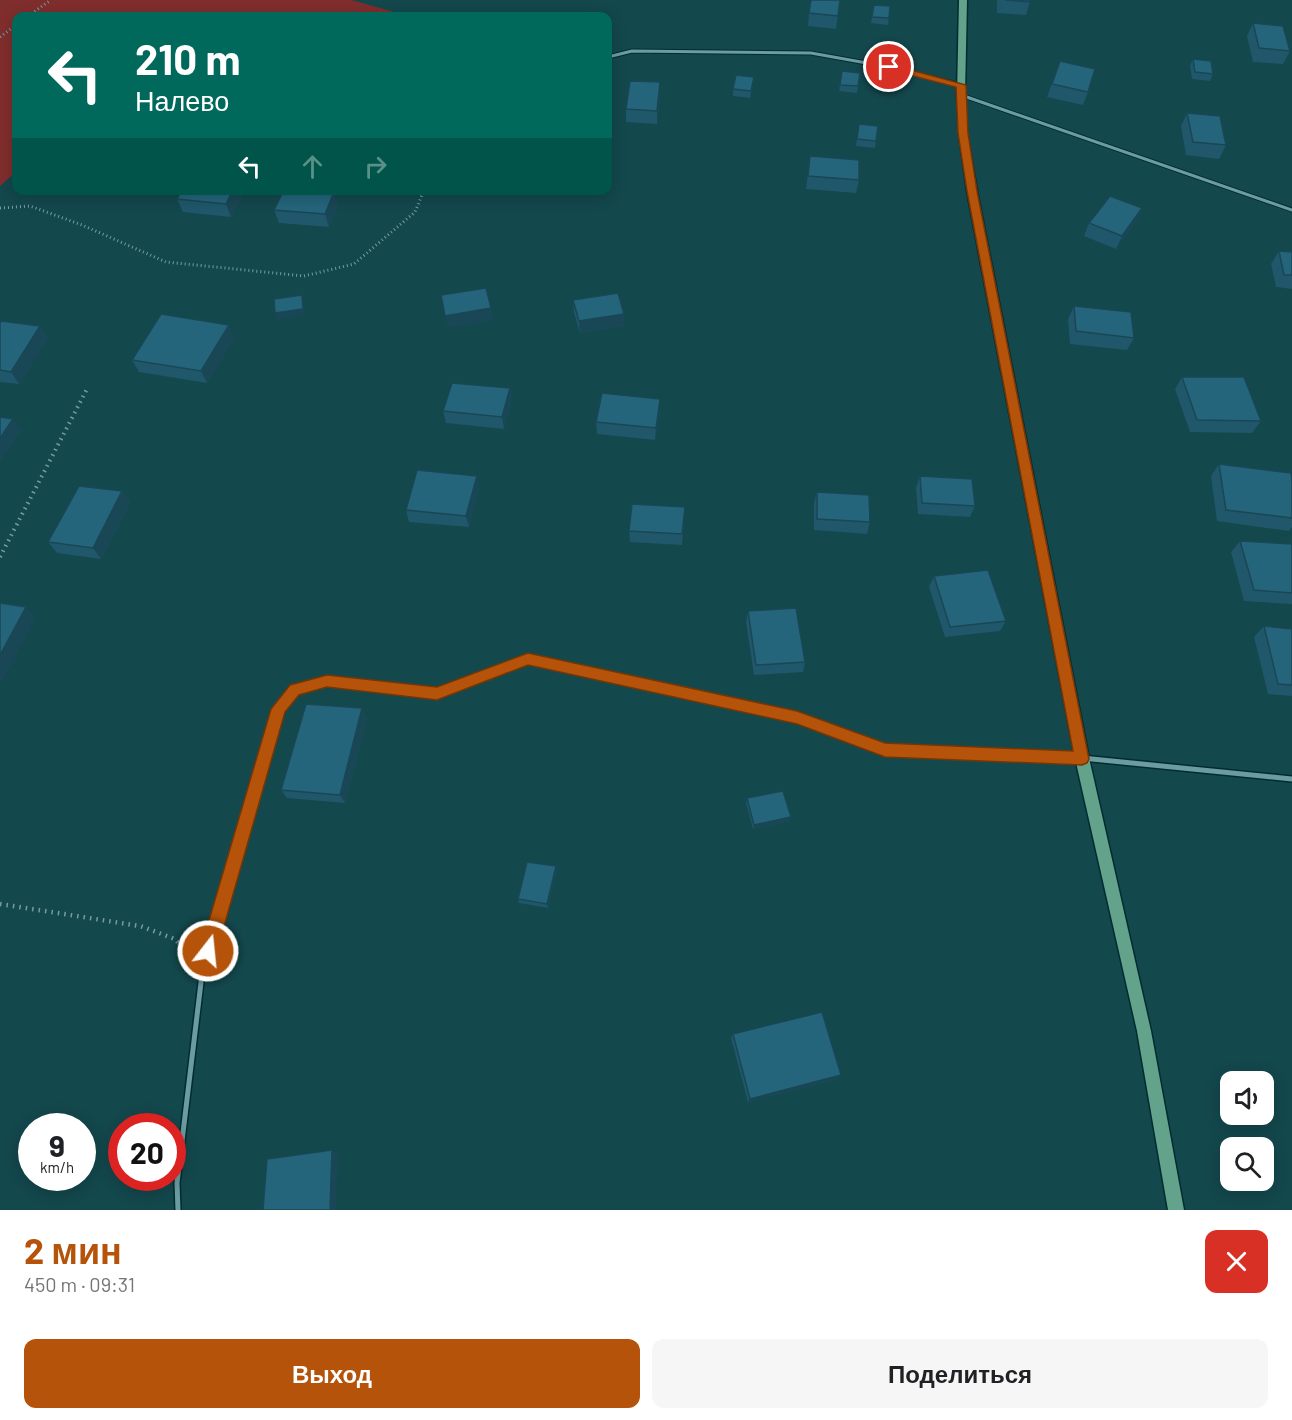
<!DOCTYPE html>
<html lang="ru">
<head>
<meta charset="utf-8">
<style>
  :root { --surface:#fff; --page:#f6f6f6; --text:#202124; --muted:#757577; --accent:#b45309 }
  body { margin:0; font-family:Barlow,sans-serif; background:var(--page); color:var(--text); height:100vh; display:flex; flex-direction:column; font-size:22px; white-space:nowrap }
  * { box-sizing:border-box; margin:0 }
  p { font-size:20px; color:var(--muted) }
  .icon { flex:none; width:33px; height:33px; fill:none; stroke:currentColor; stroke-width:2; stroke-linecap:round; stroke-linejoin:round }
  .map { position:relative; height:1210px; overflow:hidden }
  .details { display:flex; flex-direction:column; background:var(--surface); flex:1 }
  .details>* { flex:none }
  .hud { position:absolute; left:12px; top:12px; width:600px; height:183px; border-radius:12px; box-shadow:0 3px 15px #0003; background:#00695c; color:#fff; overflow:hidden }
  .buttons { position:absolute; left:1220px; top:1071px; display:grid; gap:12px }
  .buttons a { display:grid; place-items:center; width:54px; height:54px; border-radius:12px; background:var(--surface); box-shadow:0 3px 15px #0003; font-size:30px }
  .speed { position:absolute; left:18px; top:1113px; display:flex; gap:12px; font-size:30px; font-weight:700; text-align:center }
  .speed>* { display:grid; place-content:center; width:78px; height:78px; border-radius:50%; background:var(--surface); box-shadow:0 3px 15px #0003; line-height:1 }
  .speed small { font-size:15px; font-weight:400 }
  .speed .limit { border:9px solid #d22; background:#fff; color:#111 }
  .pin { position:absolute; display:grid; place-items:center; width:51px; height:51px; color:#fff; margin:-26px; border:3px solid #fff; border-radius:50%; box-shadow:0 2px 6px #0007 }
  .me { position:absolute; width:66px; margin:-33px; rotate:16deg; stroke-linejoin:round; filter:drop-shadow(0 0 4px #0008) }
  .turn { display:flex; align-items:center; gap:21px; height:126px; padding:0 24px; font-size:27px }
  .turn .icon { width:78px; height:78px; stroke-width:2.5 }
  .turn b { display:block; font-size:42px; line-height:51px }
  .lanes { display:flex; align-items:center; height:57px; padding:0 24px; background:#0003; justify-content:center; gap:30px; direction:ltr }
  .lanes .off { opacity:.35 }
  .round { display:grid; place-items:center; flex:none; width:63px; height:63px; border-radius:12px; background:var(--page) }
  .head { display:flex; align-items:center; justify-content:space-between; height:102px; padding:0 24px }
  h1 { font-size:36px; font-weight:700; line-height:45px; color:var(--accent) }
  .action { display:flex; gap:12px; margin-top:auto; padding:12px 24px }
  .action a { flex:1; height:69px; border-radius:12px; background:var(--accent); color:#fff; font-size:24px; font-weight:700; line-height:69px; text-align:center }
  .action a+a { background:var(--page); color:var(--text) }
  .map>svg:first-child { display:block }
  .green { fill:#802e2d }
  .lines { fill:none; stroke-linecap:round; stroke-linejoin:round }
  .lane-far2-casing { stroke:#032c30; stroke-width:5 }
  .lane-far1-casing { stroke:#032c30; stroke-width:8 }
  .lane-casing { stroke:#032c30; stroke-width:8 }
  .secondary-casing { stroke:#032c30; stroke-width:3 }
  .path-far2 { stroke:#769da1; stroke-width:3; stroke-dasharray:1 3; stroke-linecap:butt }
  .path-far1 { stroke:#769da1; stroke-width:4; stroke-dasharray:1.5 4.5; stroke-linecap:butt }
  .path { stroke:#769da1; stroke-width:4.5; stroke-dasharray:1.5 5; stroke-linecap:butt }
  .lane-far2 { stroke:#6a9ca2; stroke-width:3 }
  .lane-far1 { stroke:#6a9ca2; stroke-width:4.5 }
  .lane { stroke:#6a9ca2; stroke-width:5 }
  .secondary { fill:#63a28b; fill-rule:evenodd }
  .wall { fill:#20576a }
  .shaded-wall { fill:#1a4756 }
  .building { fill:#25657b; stroke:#1a4756; stroke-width:1.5 }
  .route { fill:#b45309; stroke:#753606; stroke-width:1.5 }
</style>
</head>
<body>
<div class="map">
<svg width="1292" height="1210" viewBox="0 0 1292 1210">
  <rect width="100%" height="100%" fill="#13484d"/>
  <path class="green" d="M0,0H352L408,16H16V172L0,186Z"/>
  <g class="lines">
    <defs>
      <path id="lane-far2" d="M608,57L632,51L811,53L889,67L961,85
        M961,95L1292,210"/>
      <path id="lane-far1" d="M282,706L295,689L327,681L437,693L528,659L744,706"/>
      <path id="lane" d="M737,704L797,717L885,750L1082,758L1292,779
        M178,1210L177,1183L202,974L279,709L283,704"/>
      <path id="secondary" d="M959,0H967L965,95L967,133L977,191L1089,758L1151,1031L1184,1210H1168L1137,1031L1075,758L967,191L959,133L957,95Z"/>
    </defs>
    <use href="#lane-far2" class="lane-far2-casing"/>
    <use href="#lane-far1" class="lane-far1-casing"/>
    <use href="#lane" class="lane-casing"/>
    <use href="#secondary" class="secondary-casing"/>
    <path class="path-far2" d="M28,16L51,0
      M0,37L16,25
      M0,208L30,206L82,225L166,262L304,276L354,264L415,212L424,190"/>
    <path class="path-far1" d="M0,557L88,387"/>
    <path class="path" d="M0,904L140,926L175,939L189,956"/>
    <use href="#lane-far2" class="lane-far2"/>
    <use href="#lane-far1" class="lane-far1"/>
    <use href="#lane" class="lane"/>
    <use href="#secondary" class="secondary"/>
  </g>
  <path class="wall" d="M840,0L836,29L808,26L809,13Z
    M997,0H1030V2L1026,15L997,13Z
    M874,5L889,18L888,25L871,23Z
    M1253,23L1290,51L1283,64L1253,62L1247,36Z
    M1193,59L1213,74L1210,81L1192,79L1190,66Z
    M1060,61L1088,92L1083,105L1047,97Z
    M842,71L860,73L857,93L839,91Z
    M753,84L750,98L733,96V89Z
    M660,96L657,124L626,122V109Z
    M1187,113L1226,145L1219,159L1186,155L1181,126Z
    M859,124L876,141L875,148L856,146Z
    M810,156L859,180L856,193L806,189Z
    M111,190H144L142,193Z
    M182,190H240L242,196L231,217L183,212L177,199Z
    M338,205L329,227L279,223L274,210Z
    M1142,208L1136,221L1116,249L1084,236L1089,223Z
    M1279,251L1292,252V289L1276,287L1271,264Z
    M573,300L624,314V326L580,333L574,313Z
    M1074,306L1134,338L1127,350L1070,344L1068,319Z
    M0,323L40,326L48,338L19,384L0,382Z
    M234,338L207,383L139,372L132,360Z
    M1182,377L1261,421L1252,433L1190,432L1175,389Z
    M510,388L511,400L504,429L446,423L443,411Z
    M660,411L655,440L597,434L596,422Z
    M1219,464L1292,481V527L1289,531L1217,521L1211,476Z
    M920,476L975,506L970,517L918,514L916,488Z
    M479,488L469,527L409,522L406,510Z
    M122,491L130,503L101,559L57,553L48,542Z
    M817,492L870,522L867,534L814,530V503Z
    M685,507L682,545L630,542L629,531Z
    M1240,541L1292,544V604L1244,601L1231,552Z
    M934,576L1006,621L1000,631L945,637L929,587Z
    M748,611L805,662L803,672L754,675L746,622Z
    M1264,626L1292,629V696L1268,694L1254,637Z
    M367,718L345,803L287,798L281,790Z
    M747,798L789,821L753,829L746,803Z
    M557,870L548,908L519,903L518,899Z
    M733,1034L841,1075L837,1079L748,1102L731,1038Z"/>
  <path class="shaded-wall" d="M660,82V96L657,124V111Z
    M233,190H240L242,196L231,217L226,204Z
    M334,192L338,205L329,227L325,214Z
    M1142,208L1136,221L1116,249L1122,236Z
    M302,295L304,301L305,315L277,320L275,313Z
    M491,308L493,321L448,328L445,316Z
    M624,314V326L580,333L579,321Z
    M229,325L234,338L207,383L201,371Z
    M40,326L48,338L19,384L11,372Z
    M510,388L511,400L504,429L502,417Z
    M660,399V411L655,440L656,428Z
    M13,419L22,431L0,463V438Z
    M477,476L479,488L469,527L466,516Z
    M122,491L130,503L101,559L93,548Z
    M26,607L36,617L2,682L0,680V655Z
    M362,708L367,718L345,803L340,795Z
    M791,817L789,821L753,829L754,825Z
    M556,866L557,870L548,908L547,904Z
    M841,1075L837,1079L748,1102L750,1099Z
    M332,1150L338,1153L336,1210H330Z"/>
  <path class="building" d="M811,0H840L838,16L809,13Z
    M1005,0H1030V2Z
    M874,5L890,6L889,18L872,17Z
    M1253,23L1283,26L1290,51L1259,48Z
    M1193,59L1211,61L1213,74L1195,72Z
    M1060,61L1095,69L1088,92L1052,84Z
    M842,71L860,73L858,86L840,85Z
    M736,75L754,77L751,91L733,89Z
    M630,81L660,82L657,111L626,109Z
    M1187,113L1220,116L1226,145L1193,142Z
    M859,124L878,126L876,141L857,139Z
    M810,156L859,160V180L808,176Z
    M182,190H233L226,204L177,199Z
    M284,190H313L334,192L325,214L274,210Z
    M1110,196L1142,208L1122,236L1089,223Z
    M1279,251L1292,252V275H1284Z
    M486,288L491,308L445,316L441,295Z
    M618,293L624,314L579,321L573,300Z
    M302,295L303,309L275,313L274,299Z
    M1074,306L1131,312L1134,338L1076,331Z
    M161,314L229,325L201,371L132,360Z
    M1,321L40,326L11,372L0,370V323Z
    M1182,377H1244L1261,421L1197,420Z
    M452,383L510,388L502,417L443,411Z
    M602,393L660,399L656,428L596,422Z
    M0,417L13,419L0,438Z
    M1219,464L1291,473L1292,481V518L1226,510Z
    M417,470L477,476L466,516L406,510Z
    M920,476L972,479L975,506L922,503Z
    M79,486L122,491L93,548L48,542Z
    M817,492L869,495L870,522L817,519Z
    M632,504L685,507L682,534L629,531Z
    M1240,541L1292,544V593L1254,590Z
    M988,570L1006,621L950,627L934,576Z
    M0,603L26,607L0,655Z
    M796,608L805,662L756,665L748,611Z
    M1264,626L1292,629V685L1278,684Z
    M306,704L362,708L340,795L281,790Z
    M783,791L791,817L754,825L747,798Z
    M527,862L556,866L547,904L518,899Z
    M822,1012L841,1075L750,1099L733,1034Z
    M332,1150L330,1210H263L267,1159Z"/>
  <path class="route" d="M889,64L966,85L968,133L977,191L1089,759L1087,763L1082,765L885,757L797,724L528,665L437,700L327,687L299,695L285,712L217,951L214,957L208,960L203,957L200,951L271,709L290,685L327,675L437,687L528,653L797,711L885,743L1073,751L967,191L958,133L956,87L886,69V65Z"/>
</svg>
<div class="buttons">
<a><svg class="icon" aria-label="sound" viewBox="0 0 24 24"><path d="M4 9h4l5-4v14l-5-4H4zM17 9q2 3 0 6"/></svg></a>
<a><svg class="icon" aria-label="search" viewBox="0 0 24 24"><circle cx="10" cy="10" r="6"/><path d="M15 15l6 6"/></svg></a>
</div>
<div class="speed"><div>9<small>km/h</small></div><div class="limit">20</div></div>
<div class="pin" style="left:889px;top:67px;background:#d93025"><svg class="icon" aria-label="arrive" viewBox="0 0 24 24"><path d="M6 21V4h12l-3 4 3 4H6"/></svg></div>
<svg class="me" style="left:208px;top:951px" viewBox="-20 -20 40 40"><circle r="17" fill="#b45309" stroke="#fff" stroke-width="3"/><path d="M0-11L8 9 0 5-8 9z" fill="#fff"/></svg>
<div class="hud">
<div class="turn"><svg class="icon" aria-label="left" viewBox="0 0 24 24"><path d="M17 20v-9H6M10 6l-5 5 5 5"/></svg><div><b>210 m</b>Налево</div></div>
<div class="lanes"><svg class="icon" aria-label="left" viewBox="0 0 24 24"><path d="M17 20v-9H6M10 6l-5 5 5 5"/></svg><svg class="icon off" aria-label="ahead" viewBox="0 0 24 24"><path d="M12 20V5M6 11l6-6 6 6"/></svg><svg class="icon off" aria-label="right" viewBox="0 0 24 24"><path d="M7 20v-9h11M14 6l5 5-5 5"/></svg></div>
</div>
</div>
<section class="details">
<div class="head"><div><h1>2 мин</h1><p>450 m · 09:31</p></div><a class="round" style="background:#d93025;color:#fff"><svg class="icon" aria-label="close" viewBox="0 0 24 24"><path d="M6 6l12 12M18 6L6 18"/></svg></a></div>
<div class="action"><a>Выход</a><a>Поделиться</a></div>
</section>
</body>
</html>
